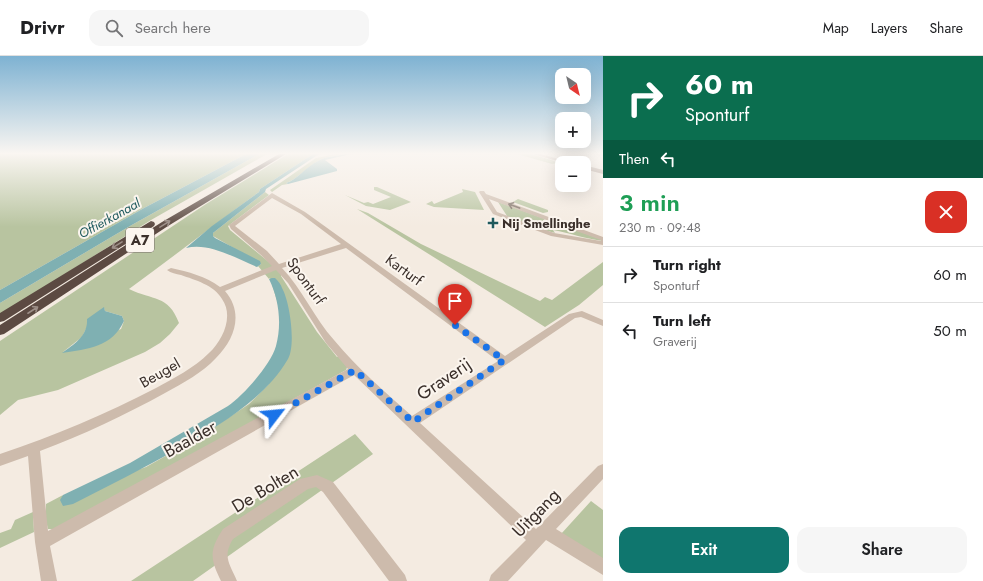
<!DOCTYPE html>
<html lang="en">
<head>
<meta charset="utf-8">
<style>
  :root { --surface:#fff; --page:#f6f6f6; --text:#202124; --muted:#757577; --line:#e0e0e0; --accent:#0f766e }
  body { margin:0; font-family:Jost,sans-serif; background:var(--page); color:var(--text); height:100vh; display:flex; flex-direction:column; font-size:15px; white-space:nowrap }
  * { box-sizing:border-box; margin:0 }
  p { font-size:13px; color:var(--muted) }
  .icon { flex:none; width:22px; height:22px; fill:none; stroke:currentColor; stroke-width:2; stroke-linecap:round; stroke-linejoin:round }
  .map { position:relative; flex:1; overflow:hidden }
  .panel { display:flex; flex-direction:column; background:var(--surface); width:380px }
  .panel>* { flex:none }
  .banner { background:#0b6e4f; color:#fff; overflow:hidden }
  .needle { width:26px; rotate:145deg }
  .tools { position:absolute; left:555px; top:12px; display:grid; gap:8px }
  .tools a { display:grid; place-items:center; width:36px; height:36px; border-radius:8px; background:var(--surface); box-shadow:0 4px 16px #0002; font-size:20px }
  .pin { position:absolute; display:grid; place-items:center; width:34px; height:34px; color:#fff; margin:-41px -17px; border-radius:50% 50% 50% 0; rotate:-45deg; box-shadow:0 0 4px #0007 }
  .pin .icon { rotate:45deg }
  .me { position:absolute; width:44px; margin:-22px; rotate:61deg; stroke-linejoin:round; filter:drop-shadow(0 0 3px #0008) }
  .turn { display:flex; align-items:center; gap:14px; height:84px; padding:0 16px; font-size:18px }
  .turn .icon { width:52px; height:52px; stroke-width:2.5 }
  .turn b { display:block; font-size:28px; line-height:34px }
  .then { display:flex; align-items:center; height:38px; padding:0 16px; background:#0003; gap:8px; font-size:15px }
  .round { display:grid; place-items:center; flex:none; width:42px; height:42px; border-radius:12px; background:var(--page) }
  .overview { display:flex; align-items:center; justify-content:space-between; height:68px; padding:0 16px }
  h1 { font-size:24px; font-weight:600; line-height:30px; color:#1e9e55 }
  .action { display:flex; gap:8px; margin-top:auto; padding:8px 16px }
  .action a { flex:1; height:46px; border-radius:12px; background:var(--accent); color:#fff; font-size:16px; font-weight:600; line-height:46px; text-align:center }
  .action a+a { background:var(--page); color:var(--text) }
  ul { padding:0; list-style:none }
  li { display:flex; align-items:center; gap:12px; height:56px; padding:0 16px; border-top:1px solid var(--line) }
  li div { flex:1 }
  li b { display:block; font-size:15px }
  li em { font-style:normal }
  header { display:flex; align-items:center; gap:24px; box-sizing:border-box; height:56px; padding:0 20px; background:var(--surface); border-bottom:1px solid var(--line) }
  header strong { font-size:19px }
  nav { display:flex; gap:22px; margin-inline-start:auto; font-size:14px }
  .search { width:280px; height:36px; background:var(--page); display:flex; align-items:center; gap:10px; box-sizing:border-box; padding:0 14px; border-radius:12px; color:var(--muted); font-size:15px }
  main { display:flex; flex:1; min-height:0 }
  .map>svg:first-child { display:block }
  .green { fill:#b8c4a0; fill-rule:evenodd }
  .water { fill:#7fb0b2 }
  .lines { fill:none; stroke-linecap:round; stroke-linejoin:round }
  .street { fill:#cdbbac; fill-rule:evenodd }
  .secondary { fill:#a18a7d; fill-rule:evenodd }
  .highway { fill:#5c4a42; fill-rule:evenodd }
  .oneway { stroke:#7d6f65 }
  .oneway2 { stroke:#9c8e87 }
  .route { stroke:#1a73e8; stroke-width:7; stroke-dasharray:0 12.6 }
  .poi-dot { fill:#1f5a5e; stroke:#fbf5ee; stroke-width:1.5 }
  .labels { text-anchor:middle; stroke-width:4; stroke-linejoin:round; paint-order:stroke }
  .far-water-label { font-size:13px; font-style:italic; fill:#1f5a5e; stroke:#fbf5ee }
  .far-poi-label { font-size:13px; font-weight:bold; fill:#3b302b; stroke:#fbf5ee; text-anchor:start }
  .shield { fill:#fbf5ee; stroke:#756b66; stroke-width:1 }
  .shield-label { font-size:14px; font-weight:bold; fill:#3b302b }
  .street-label { font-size:15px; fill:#3b302b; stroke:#fbf5ee }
  .near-street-label { font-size:18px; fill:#3b302b; stroke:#fbf5ee }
</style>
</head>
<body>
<header>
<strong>Drivr</strong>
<div class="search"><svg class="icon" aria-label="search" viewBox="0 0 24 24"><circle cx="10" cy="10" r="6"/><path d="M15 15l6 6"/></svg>Search here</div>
<nav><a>Map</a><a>Layers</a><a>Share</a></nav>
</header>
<main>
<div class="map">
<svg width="603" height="525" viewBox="0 0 603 525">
  <rect width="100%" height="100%" fill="#f4ebe1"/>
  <path class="green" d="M0,98H246L144,152L0,234Z
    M259,98H267L151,164L0,259V247L130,170Z
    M288,98H313L260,133L259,136C215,168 173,201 129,233C153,245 168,238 179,267L170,278L160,287L145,296L58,334L18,344L0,359V285L206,148ZM104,252L105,255L122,260L124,265L121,273L63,296L82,281L87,271Z
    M336,98H346C338,99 326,100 318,105C307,111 298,123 286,127L288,128L282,129L272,136L270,134L316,102Z
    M517,98H532L561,107L552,108Z
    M374,131H377L411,146L390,154L366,150L345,139L364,147L368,146L373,148L391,141L374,134Z
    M462,133L475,136L484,154L434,151L426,148L432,145L434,148L463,136Z
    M265,136L269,139L228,170L230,174L281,216V220L317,276L337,301L339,300L348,309L346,314L58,473H48L46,465V448L63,439L62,440L146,411L201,380L249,348L268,329L291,290L270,222L269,223L258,210L261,208L213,180V177L218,173Z
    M518,143L548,154V156L543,157L513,146Z
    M498,146L545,163L538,168L544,171L539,172L507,160Z
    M357,153L368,157L421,188L540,245L545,241L552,244L603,206V229L579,249L545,271Z
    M562,169L603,184V185C586,183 570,177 553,174L555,177L544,174C550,171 554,174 562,169Z
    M355,378L373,398L193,525H131Z
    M591,445L603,454V504L561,478Z
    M33,456L34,476L0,492V477L11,473L15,464Z"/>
  <path class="water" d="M246,98H259L130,170L0,247V234L144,152Z
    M313,98H319L266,133L265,136L213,177V180L215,182L260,205L261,208L257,211C235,202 209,186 186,192L212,170L259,136L260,133Z
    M346,98H351L325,104L337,113V115L288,128L286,127C297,124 307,110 318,105C326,100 337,100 346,98Z
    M272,222H275C278,225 281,228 282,232C290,246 296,289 288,303C264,344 218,370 178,393C144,412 108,430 73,448L63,450L60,444L63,439L130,407L228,350C244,339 271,308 276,290C282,268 279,243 269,223Z
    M104,251L105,255L122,260L124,265C112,291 88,293 62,297C74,288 88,280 87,263Z"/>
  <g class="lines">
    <path class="street" d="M585,98H590L572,107H566Z
      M596,98H603V100L596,99Z
      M480,135H484L486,138L603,181V189L551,180L493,158L479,136ZM489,143L601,184V185L554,177L497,156Z
      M272,137L305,156L505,300L569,258L582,255L603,264V270L581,261L575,262L420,367L536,473L598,410L603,408V423L556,473L603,502V519L546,484L508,525H489L491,519L526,484L354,319L50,490L57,525H41L35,486L28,400L0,410V398C54,380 106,358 156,332C174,322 194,312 209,297C223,284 234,260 222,243C214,229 195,224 181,219C176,218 171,217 167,214L171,212C188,216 206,220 220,231L272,210L261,199L231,173L229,169ZM272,142L301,158L341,188L279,208L267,195L235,170ZM346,192L498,305L412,360C385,336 357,312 334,284C314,262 303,234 282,212ZM276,214L288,227L326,287L348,313L48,475L40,395C83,379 125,359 165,337C183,327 202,317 216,302C235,283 244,257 225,235Z
      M317,419L333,426L405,519L407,525H389L323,436L316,431L308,433L233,483C222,501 230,508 237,525H221C210,503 209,494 223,473L300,423Z"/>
    <path class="secondary" d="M533,98H541L573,107H564Z
      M584,109L603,114V118L584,113Z"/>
    <path class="highway" d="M279,98H286L168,170L4,278L0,279V269L162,166Z
      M151,165L154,166L155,168L154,170L4,265L0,266V257Z"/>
  </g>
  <defs><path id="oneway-shaft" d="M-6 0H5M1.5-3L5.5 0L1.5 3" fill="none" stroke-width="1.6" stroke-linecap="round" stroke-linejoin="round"/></defs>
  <use class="oneway" href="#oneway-shaft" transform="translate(514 150) rotate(-160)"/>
  <g class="oneway2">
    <use href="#oneway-shaft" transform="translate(165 168) rotate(-32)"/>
    <use href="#oneway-shaft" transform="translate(117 189) rotate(148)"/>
    <use href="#oneway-shaft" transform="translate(33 254) rotate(-33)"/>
  </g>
  <linearGradient id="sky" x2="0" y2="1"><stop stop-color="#7eb2d2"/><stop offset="0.57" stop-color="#faf6f2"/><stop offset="1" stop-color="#faf6f2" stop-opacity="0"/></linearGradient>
  <rect width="603" height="171" fill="url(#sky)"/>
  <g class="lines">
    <path class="route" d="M274,359L355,314L413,366L504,304L455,269"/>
  </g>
  <path class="poi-dot" d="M491 161h4v4h4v4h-4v4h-4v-4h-4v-4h4z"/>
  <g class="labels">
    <g class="far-water-label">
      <text transform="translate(109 162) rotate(-29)" y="5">Offierkanaal</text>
    </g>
    <g class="far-poi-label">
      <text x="502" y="172">Nij Smellinghe</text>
    </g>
    <rect class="shield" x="126" y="172" width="28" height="24" rx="3"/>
    <g class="shield-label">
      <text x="140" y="189">A7</text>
    </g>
    <g class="street-label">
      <text transform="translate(404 214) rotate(36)" y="5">Karturf</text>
      <text transform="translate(306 225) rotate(54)" y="5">Sponturf</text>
      <text transform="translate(160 317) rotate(-30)" y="5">Beugel</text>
    </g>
    <g class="near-street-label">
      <text transform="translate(444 323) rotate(-34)" y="6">Graverij</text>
      <text transform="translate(190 383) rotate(-29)" y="6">Baalder</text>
      <text transform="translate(265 433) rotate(-31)" y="6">De Bolten</text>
      <text transform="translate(536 457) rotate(-46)" y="6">Uitgang</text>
    </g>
  </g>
</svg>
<div class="tools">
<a><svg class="needle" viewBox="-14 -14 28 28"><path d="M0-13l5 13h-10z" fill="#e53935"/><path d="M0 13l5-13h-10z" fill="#757577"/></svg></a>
<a>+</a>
<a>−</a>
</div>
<div class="pin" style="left:455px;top:269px;background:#d93025"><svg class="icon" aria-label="arrive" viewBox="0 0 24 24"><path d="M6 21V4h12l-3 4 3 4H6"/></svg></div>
<svg class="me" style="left:274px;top:359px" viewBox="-20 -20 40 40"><path d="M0-17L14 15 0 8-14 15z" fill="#1a73e8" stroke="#fff" stroke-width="4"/></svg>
</div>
<section class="panel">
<div class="banner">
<div class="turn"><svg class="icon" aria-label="right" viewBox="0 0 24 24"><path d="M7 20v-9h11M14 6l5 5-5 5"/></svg><div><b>60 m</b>Sponturf</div></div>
<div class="then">Then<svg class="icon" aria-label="left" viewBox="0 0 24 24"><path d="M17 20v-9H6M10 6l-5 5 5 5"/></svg></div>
</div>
<div class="overview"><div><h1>3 min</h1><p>230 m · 09:48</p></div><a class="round" style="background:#d93025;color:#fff"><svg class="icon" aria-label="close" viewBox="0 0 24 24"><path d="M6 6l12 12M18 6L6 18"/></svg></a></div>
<ul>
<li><svg class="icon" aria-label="right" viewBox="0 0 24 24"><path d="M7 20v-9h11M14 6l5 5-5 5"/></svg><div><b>Turn right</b><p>Sponturf</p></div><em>60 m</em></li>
<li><svg class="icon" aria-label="left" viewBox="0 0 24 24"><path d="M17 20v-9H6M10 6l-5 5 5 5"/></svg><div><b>Turn left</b><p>Graverij</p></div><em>50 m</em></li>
</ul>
<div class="action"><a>Exit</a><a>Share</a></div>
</section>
</main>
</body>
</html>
